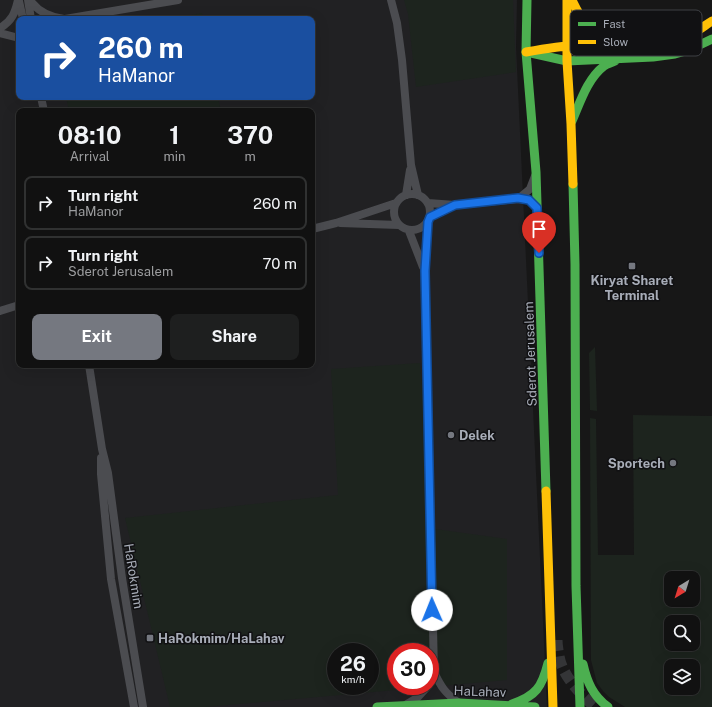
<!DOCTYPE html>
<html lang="en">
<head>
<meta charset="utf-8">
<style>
  :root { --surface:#111; --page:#1e1f1f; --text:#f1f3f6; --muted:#9c9d9f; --line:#303131; --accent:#757880 }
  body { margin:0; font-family:"Public Sans",sans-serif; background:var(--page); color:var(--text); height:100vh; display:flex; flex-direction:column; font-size:15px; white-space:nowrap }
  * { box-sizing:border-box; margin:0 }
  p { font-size:13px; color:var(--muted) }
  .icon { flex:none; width:22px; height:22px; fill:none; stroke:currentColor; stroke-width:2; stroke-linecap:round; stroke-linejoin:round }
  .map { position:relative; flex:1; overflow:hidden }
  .details { position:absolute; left:16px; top:108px; width:299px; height:260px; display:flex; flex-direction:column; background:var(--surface); border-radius:8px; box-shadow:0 4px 16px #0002,0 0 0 1px var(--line) }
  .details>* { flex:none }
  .hud { position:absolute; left:16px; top:16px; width:299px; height:84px; border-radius:8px; box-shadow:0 4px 16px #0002,0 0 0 1px var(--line); background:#1a4fa0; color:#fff; overflow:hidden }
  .needle { width:26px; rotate:218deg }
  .buttons { position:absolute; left:664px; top:571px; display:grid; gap:8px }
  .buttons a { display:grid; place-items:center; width:36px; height:36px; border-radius:8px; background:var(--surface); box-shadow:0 4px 16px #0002,0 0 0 1px var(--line); font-size:20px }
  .speed { position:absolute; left:327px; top:643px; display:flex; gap:8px; font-size:20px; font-weight:700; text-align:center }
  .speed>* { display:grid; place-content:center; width:52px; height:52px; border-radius:50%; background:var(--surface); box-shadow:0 4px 16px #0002,0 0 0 1px var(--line); line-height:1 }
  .speed small { font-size:10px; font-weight:400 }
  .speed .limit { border:6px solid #d22; background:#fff; color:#111 }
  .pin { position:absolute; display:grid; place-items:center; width:34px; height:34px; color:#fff; margin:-41px -17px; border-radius:50% 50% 50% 0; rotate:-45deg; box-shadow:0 0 4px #0007 }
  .pin .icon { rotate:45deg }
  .me { position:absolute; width:44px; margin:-22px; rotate:359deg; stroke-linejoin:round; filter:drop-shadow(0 0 3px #0008) }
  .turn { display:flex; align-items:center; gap:14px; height:84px; padding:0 16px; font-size:18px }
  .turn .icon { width:52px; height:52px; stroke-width:2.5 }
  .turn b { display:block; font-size:28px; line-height:34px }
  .eta { display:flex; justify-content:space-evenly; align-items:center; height:68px; text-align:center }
  .eta b { font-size:24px; font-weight:700; line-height:28px }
  .button { display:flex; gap:8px; margin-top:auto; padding:8px 16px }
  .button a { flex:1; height:46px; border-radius:8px; background:var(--accent); color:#fff; font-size:16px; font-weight:700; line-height:46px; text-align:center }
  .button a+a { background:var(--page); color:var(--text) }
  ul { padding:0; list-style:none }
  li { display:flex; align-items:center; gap:12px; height:54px; margin:0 8px 6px; padding:0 8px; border:2px solid var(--line); border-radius:8px }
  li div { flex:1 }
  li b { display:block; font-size:15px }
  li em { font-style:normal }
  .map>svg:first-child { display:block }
  .built { fill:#212123; fill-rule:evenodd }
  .green { fill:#1d241e; fill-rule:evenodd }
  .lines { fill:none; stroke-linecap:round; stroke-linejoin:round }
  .secondary-tunnel { stroke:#343537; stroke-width:11; stroke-dasharray:11 5.5; stroke-linecap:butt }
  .street { stroke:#4b4c50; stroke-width:8 }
  .fast { stroke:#4caf50; stroke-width:9 }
  .slow { stroke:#ffc107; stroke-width:9 }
  .route-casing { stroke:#114b97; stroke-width:10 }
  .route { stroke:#1a73e8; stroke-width:7 }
  .poi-dot { fill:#757880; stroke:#111113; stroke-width:1.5 }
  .labels { text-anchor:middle; stroke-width:3; stroke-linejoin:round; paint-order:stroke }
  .poi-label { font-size:13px; font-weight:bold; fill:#a8adb8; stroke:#111113; text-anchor:start }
  .street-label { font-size:13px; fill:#a8adb8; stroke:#111113 }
  .key { fill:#111113; stroke:#3e4045; stroke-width:1 }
  .key-label { font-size:11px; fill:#a8adb8 }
</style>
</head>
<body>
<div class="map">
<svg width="712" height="707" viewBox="0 0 712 707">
  <rect width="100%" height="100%" fill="#171717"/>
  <path class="built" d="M0,0H517L516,47L547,707H0ZM19,19H312V97H19ZM19,111H312V365H19ZM336,652H370V686H336ZM396,652H430V686H396Z"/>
  <path class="green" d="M404,0H513L516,72L416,87L408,14Z
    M202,13L203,19H169Z
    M66,97H218L221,111H69Z
    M595,347L597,411L590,410L589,353Z
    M420,363L435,529L507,539V680L206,707H170L125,518L338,495L331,369ZM336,652H370V686H336ZM396,652H430V686H396Z
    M633,415L712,416V707H625L609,697L603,691L597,683L591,660L590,418L596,419L598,555H634ZM671,578H693V600H671ZM671,622H693V644H671ZM671,666H693V688H671Z"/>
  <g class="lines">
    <path class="secondary-tunnel" d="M557,640C557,645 558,650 559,656C562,675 580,694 595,707"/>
    <path class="street" d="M28,0L31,19
      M30,0C38,12 49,17 64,19
      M391,0L397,23L402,60L411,165L418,195
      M19,1L23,19
      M65,19L178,0
      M0,28C12,21 15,13 18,0
      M0,33L19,38
      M41,97L44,111
      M394 212a18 18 0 1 1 36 0a18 18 0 1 1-36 0Z
      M406,195L410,170
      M518,199L530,189L535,176
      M428,203L455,205L518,199L529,200L537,207
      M430,217L455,205
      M428,222L425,271L434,672L430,683
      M340,223L399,225
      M312,229L336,223L396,203
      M409,231L423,267
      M0,311L19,305
      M89,365L102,449L108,473L122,578L143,707
      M101,458V474L111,579L134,707
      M434,672C441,687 445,693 459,703
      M407,704L417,698L428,686"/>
    <path class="fast" d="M527,0L526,52L536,172L546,491
      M531,53L567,61L653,57L675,54L689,50L712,39
      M572,121C580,103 587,79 604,66C607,64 611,63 615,61
      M573,184L575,264L576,586L580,707
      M583,664C587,682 593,696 608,707
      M512,704C536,696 542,687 548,663
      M377,707L459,703L535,707"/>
    <path class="slow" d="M567,0V61L571,124L573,184
      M572,0C581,20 592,35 614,42
      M526,52C543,49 560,46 578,45C616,43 661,51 697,31C702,28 707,24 712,21
      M546,491L553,707"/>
  </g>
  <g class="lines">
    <defs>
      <path id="route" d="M432,610L425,271L428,222L430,217L455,205L518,198L529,200L537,208L539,253"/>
    </defs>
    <use href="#route" class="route-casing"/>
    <use href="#route" class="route"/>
  </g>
  <g class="poi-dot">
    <rect x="628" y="262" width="8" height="8" rx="2"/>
    <circle cx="451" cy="435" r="4"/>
    <circle cx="673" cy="463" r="4"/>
    <rect x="146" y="634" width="8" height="8" rx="2"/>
  </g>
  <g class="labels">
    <g class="poi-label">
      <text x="632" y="285" text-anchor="middle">Kiryat Sharet<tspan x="632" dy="15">Terminal</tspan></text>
      <text x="459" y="440">Delek</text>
      <text x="665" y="468" text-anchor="end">Sportech</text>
      <text x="158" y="643">HaRokmim/HaLahav</text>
    </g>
    <g class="street-label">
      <text transform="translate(530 354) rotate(-92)" y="5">Sderot Jerusalem</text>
      <text transform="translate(134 576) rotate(81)" y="5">HaRokmim</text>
      <text transform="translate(480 691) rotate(2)" y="5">HaLahav</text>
    </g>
  </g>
  <rect x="570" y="10" width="132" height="46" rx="6" class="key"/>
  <rect x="578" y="22" width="18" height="4" fill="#4caf50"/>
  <rect x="578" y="40" width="18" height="4" fill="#ffc107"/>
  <g class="key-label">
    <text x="603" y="28">Fast</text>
    <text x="603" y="46">Slow</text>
  </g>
</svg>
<div class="buttons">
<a><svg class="needle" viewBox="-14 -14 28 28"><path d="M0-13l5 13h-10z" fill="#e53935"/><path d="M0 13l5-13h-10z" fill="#9c9d9f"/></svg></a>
<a><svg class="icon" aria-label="search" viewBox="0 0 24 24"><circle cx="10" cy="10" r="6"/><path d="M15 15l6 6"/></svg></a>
<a><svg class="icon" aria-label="layers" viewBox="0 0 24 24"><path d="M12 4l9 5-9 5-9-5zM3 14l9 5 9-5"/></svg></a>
</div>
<div class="speed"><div>26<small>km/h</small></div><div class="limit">30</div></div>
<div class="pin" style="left:539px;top:253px;background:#d93025"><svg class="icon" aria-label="arrive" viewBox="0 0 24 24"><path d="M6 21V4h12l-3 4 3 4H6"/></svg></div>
<svg class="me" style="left:432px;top:610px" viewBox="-20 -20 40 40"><circle r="19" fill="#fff"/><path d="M0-13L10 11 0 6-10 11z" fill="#1a73e8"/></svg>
<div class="hud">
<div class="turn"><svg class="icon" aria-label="right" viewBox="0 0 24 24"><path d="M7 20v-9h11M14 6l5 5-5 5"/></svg><div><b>260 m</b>HaManor</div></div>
</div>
<section class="details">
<div class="eta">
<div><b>08:10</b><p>Arrival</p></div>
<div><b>1</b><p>min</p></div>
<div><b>370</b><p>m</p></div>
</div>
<ul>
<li><svg class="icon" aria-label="right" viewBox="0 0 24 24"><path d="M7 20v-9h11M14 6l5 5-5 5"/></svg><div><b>Turn right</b><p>HaManor</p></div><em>260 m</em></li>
<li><svg class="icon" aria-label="right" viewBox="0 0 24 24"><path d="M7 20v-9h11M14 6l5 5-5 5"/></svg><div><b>Turn right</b><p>Sderot Jerusalem</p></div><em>70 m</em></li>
</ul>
<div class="button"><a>Exit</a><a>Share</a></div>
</section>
</div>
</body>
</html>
